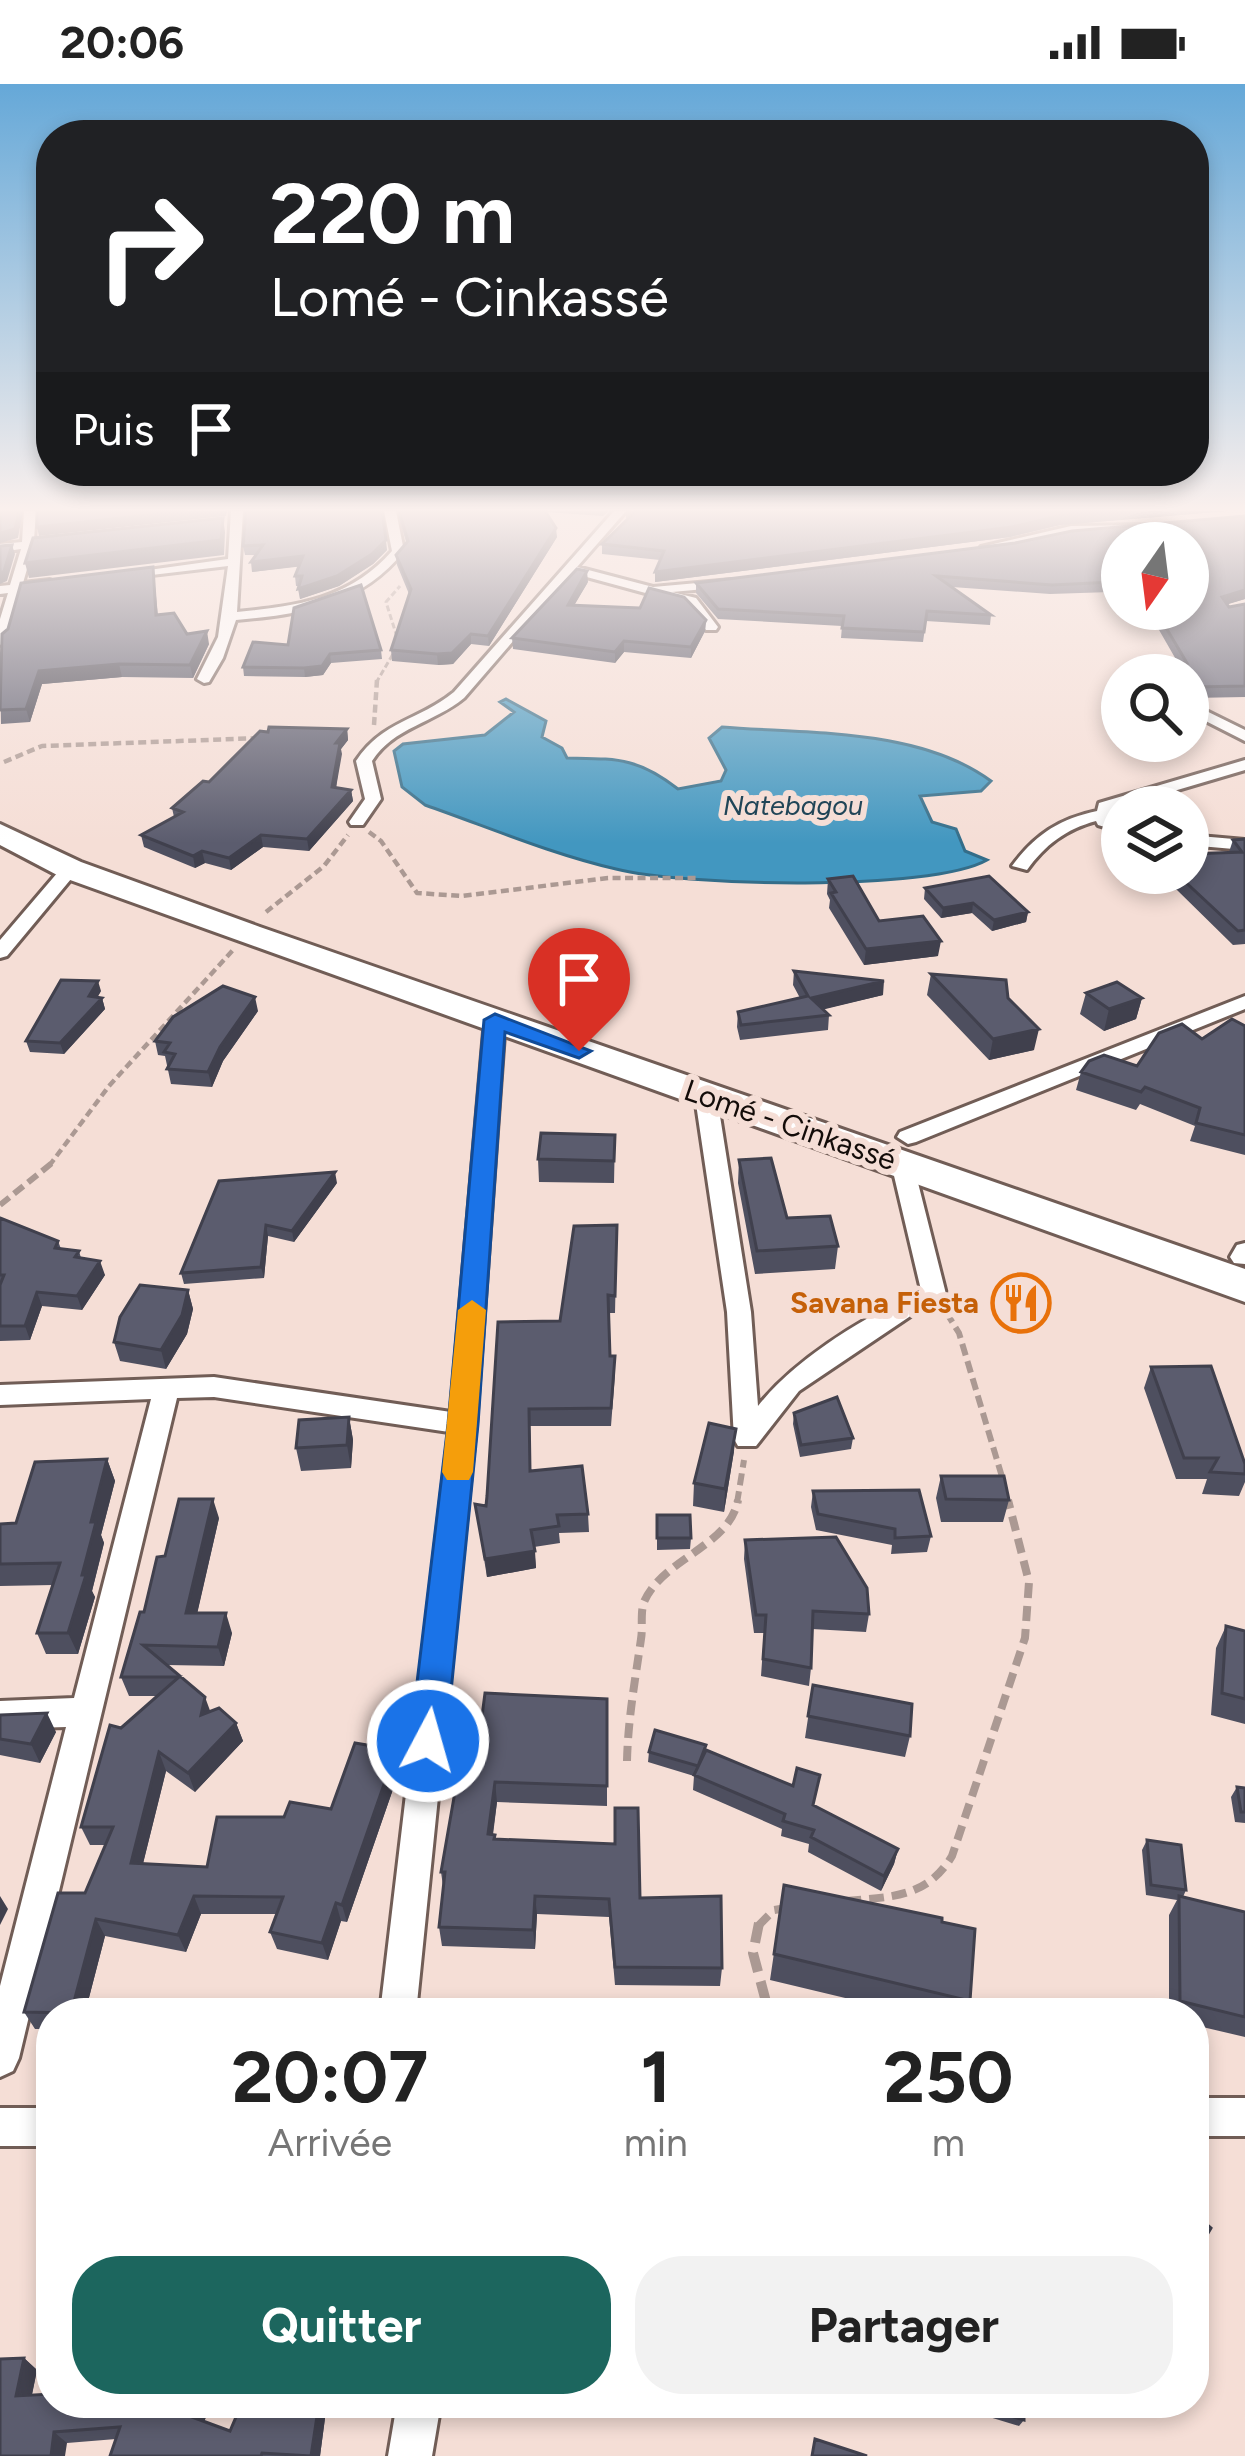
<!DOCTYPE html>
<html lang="fr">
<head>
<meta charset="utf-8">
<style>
  :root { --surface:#fff; --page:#f2f2f2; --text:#222; --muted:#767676; --accent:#1c665e }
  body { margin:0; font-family:Figtree,sans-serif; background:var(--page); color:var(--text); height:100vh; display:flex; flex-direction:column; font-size:45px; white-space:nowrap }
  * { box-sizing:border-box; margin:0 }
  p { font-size:39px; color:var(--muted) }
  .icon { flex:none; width:66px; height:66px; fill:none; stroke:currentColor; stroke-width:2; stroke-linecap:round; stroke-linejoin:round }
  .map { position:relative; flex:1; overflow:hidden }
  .drawer { position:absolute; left:36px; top:1914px; width:1173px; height:420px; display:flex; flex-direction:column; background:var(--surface); border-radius:48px; box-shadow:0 6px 18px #0003 }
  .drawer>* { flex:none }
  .banner { position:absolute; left:36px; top:36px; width:1173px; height:366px; border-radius:48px; box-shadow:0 6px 18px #0003; background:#202124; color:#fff; overflow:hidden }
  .needle { width:78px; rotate:194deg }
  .controls { position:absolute; left:1101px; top:438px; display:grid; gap:24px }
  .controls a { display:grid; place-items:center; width:108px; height:108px; border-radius:50%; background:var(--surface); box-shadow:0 6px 18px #0003; font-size:60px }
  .pin { position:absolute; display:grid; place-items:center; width:102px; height:102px; color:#fff; margin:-123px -51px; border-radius:50% 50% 50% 0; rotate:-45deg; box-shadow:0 0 12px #0007 }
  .pin .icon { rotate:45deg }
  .me { position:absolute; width:132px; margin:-66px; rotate:6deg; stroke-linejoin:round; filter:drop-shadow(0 0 9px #0008) }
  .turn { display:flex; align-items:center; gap:42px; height:252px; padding:0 36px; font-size:54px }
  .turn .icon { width:156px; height:156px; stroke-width:2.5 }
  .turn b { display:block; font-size:84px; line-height:102px }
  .then { display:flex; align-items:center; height:114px; padding:0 36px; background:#0003; gap:24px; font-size:45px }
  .eta { display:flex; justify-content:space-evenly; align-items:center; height:204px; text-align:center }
  .eta b { font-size:72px; font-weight:700; line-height:84px }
  .action { display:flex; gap:24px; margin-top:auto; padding:24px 36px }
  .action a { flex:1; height:138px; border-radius:48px; background:var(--accent); color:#fff; font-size:48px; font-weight:700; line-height:138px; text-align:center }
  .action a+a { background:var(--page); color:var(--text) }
  .status { display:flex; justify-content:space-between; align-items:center; height:84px; padding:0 60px; background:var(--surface); direction:ltr }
  .status svg { height:33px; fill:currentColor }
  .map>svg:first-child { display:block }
  .water { fill:#4297c0; stroke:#346d89; stroke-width:3 }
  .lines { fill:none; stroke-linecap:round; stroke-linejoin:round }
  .street-casing { stroke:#715d56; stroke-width:6 }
  .highway-casing { stroke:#715d56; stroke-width:6 }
  .path-far4 { stroke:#ab9993; stroke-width:3; stroke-dasharray:6 3; stroke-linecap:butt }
  .path-far3 { stroke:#ab9993; stroke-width:4.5; stroke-dasharray:8 4.5; stroke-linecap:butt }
  .path-far2 { stroke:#ab9993; stroke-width:6; stroke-dasharray:12 6; stroke-linecap:butt }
  .path-far1 { stroke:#ab9993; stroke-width:8; stroke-dasharray:15 8; stroke-linecap:butt }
  .path { stroke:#ab9993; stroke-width:10; stroke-dasharray:20 10; stroke-linecap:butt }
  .street { fill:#fff; fill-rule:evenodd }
  .highway { fill:#fff; fill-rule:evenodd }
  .wall { fill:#4e4f5f }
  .shaded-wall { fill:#40404d }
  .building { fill:#5b5c6e; stroke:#40404d; stroke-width:3 }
  .route { fill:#1a73e8; stroke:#114b97; stroke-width:3 }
  .slow { fill:#f59e0b }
  .labels { text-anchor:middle; stroke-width:12; stroke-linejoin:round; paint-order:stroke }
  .far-water-label { font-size:27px; font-style:italic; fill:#204557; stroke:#f5ded6 }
  .street-label { font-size:30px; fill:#130c09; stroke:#f5ded6 }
  .food-label { font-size:30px; font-weight:bold; fill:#c56008; stroke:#f5ded6; text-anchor:end }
</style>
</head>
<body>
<div class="status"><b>20:06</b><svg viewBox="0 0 49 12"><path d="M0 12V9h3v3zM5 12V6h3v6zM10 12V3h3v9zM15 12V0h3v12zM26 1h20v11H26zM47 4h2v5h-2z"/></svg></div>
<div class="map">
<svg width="1245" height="2372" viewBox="0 0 1245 2372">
  <rect width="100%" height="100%" fill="#f5ded6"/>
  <path class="water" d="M506,615L546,637L542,653L562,664L567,674C617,675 637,673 678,705L721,697L726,686L709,654L722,643C808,650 919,644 991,697L981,707L920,712L932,738L956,745L965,767L987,776C931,808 682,802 616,785C551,770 488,743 425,721L402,703L394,667L403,660L485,651L514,628L500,618Z"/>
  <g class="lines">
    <defs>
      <path id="street" d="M24,427H36L34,456L60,453L66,457L33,464L23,499L50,496L56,500L21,507L7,557L0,561V535L8,509L0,510V502L10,501L21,465L0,468V460L22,458Z
        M231,427H243L237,528C298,522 350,515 392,467L384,427H396L404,467C360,522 302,530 236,536L223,574L209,598L204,599L197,595L218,553L228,482L126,494L120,490L228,475Z
        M614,427H626L577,483L653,503L731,496V502L727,503L672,508L696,514L718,543L716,546H706L686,520L572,489L464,614C434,639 394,643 372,677L381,715L363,741H351L349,738L365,715L356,677C383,636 419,637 454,608Z
        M1147,441L1151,446L1071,448L987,467L981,463L1071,442Z
        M1188,618L1245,646V657L1188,628Z
        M1245,676V686L1113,725L1112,735L1122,738V748L1098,741L1096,737C1066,745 1045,761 1027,786L1012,782C1035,751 1059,735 1097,727L1099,719Z
        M1188,751L1245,756V766L1188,761Z
        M70,780L76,781V789L7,872L0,874V856L64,781Z
        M1245,912V925L916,1058L908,1060L897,1053L900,1048Z
        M495,930L505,936L476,1340L416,1929H380L449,1348L214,1313L177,1314L19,1974L13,1987L0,1993V1902L66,1643L0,1645V1617L74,1614L151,1315L0,1321V1301L214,1293L451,1328L485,936Z
        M706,1007L717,1013L751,1228L758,1322C798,1272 864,1234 921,1206L891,1079L894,1074L902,1072L913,1079L946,1210L943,1216L912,1231L799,1307L756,1362H738L734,1355L727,1228L695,1013Z
        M1245,1159V1180L1234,1179L1230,1173L1237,1161Z
        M1194,2014H1245V2052H1194Z
        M0,2024H51V2062H0Z
        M397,2319H441L432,2372H388Z"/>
      <path id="highway" d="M0,740L81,778L260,843L1245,1185V1218L59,792L0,761Z"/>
    </defs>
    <use href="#street" class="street-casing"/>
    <use href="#highway" class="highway-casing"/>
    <path class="path-far4" d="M397,553L386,518L400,502
      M376,599L393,570"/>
    <path class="path-far3" d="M374,641L377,596
      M4,678L42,662L262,654
      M369,748L381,757L417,809L462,812L608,794H699
      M266,828L324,782L348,751
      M49,1082L109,1002L233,866"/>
    <path class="path-far2" d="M0,1121L52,1079
      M946,1228L959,1249L1003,1396
      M737,1419L744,1376"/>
    <path class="path-far1" d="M627,1677C628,1635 635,1597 641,1555C643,1544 640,1529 644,1518C662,1475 730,1462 738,1416
      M846,1817C890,1813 927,1814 952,1772L1025,1554L1029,1498L1008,1416
      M758,1842L774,1826L786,1824"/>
    <path class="path" d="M759,1839L753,1869L769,1929"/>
    <use href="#street" class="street"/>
    <use href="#highway" class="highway"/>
  </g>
  <path class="wall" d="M246,427L387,466L373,480L339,502L300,515L299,502H296L295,492L299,482L252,488L256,471H245L243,462Z
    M397,427H609L603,432L546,428L557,453L489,562L471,560L453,580L438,581L392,577L391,566L409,510L397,481L396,471L406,458Z
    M626,427H1227L1060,441L1010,453L655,498V488L660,476L602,470V460L628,435L626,434Z
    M1245,432V515L1227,520L1229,523L1245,520V613L1191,614L1188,611V591H1168L1166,588L1168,578L1178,579L1151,532L1139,525H1188L1122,459V514L1111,508L1050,510L952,503L991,531L990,541L926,537L923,558L841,554L842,542L718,535L696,509V499Z
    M153,483L158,531L187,550L209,560L193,594L122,593L42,600L30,638L1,640L0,582Z
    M588,498L574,521L706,536L705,547L691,574L624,568L615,579L513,565L512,554Z
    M253,558L381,566L382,575L331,579L323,591L305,593L244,592L243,583Z
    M347,645L348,656L341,665L336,704L351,706L353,717L309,767L263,763L231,786L205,779L195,784L144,763L141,751L174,733L172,724L209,698L268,648Z
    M1245,755V860L1233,861L1177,806L1156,807L1143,789H1188L1229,768L1233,756Z
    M828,795L879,837L938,872L864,881L829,824L830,816L827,810Z
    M925,804L1028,828L1026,838L992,847L972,829L941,834L924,815Z
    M794,887L883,911L823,925L829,931L828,946L740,956L737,943L738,928L800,914L793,901Z
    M931,890L1008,914L1034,966L989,976L927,911Z
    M101,907L97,913L102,914L105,925L64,970L30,968L26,957Z
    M1086,909L1142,914L1136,935L1104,947L1080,930Z
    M258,927L223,977L212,1003L171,1000L165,972L158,971L155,957Z
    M1245,942V1071L1190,1057L1195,1042L1140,1020L1136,1026L1076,1006L1081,988L1137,982L1202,955Z
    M615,1051L614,1099L539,1098L538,1075Z
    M739,1076L787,1134L838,1162L835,1185L755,1190L738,1099Z
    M337,1099L294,1158L268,1152L264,1194L184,1200L181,1189Z
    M0,1134L58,1157L61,1165L79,1167L81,1174L105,1191L82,1226L42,1222L30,1256L0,1257Z
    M617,1141L615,1229H608L610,1272L615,1290L611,1342H530L531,1387L588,1430L589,1448L559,1449L560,1459L534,1463L536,1484L487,1493L475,1420L486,1422L560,1237Z
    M188,1206L193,1225L187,1250L166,1285L120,1277L114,1258Z
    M1151,1283L1245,1380V1398L1239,1412L1202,1410L1207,1395H1176L1144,1304Z
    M794,1329L853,1354L851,1365L800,1373L793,1340Z
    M349,1333L353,1356L351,1384L301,1387L296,1364Z
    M734,1367L724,1428L693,1422L694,1399Z
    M107,1375L115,1397L101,1451L104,1459L92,1507L95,1513L78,1570H46L37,1549L53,1501L0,1502V1440L16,1439Z
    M941,1392L1009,1416L1003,1438H941L936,1414Z
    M813,1407L931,1452L927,1468L891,1470L892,1461L816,1446L811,1423Z
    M657,1431L691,1454L690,1465L657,1466Z
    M219,1434L197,1529L232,1549L224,1582L167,1581L210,1627L236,1639L243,1657L195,1708L166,1687L143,1779L207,1783L284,1733L331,1725L400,1685L347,1838L341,1837L328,1876L277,1865L270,1848L277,1830H201L186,1868L105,1852L85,1929H51V1945H35L24,1928L85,1809L105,1761H90L81,1743L121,1644L157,1612H129L121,1593L144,1528L165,1472Z
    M745,1456L869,1530L866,1548L812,1545L811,1584L809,1602L761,1592L764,1549H754L744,1475Z
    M1226,1542L1245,1547V1640L1211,1631L1216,1564Z
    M813,1601L910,1652L905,1673L805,1654Z
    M607,1615V1722L497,1718L493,1751H495L496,1755L640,1814L722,1884L720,1902L615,1901L609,1833L537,1830L535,1865L442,1862L439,1843L443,1802L441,1788L479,1656Z
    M0,1631L56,1648L40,1679L0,1671Z
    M706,1667L898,1765L894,1780L881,1807L808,1768L809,1760L781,1752L782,1745L693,1706L694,1692L648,1678L649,1668Z
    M1237,1703L1245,1704V1739L1235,1738L1231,1713Z
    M1147,1756L1186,1806L1183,1813L1245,1828V1953L1194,1941V1929H1169V1831L1177,1816L1146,1811L1142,1766Z
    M784,1801L942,1838L970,1917L965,1929H908L770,1896Z
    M24,2274L37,2286L32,2311L211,2319L204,2338L230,2347L242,2319H327L320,2372H110L116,2355L67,2359L0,2372Z
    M476,2319H604L603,2333L477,2324Z
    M963,2319H1024V2336L1019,2342L963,2325Z"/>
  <path class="shaded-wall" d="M19,427H23L18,454L0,459V449Z
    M185,427H227L226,432L39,452L37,443Z
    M1117,427H1227L1060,441L1010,453L655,498V488L1062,431Z
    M223,434L225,448L224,471L29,494L25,479Z
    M556,444L557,453L489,562L488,552Z
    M386,456L387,466L373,480L339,502L300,515L298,505Z
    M12,461L15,470L7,497L0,500V489Z
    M303,472L304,482L252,488L251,478Z
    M587,487L588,498L568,532V521Z
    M1245,506V515L1219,523L1222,513Z
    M706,536L705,547L691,574V563Z
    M207,547L209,560L193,594L190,581Z
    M471,550V560L453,580L438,581L437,570Z
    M624,557V568L615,579V568Z
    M330,570L331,579L323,591L305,593L304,584Z
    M119,580L122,593L42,600L30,638L26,625L39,587Z
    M347,645L348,656L341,665L342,670L334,715L332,703L336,659Z
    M351,706L353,717L309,767L307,755Z
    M261,751L263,763L231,786L229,774Z
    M202,767L205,779L195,784L193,772Z
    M973,819L972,829L941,834L943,824Z
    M1028,828L1026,838L992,847L994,836Z
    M941,857L938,872L864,881L866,865Z
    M98,897L101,907L92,923L89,912Z
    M884,897L883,911L809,929L811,914Z
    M255,913L258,927L223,977L212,1003L208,988L220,963Z
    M102,914L105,925L64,970L60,959Z
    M1142,914L1136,935L1104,947L1109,925Z
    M1039,945L1034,966L989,976L993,955Z
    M335,1088L337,1099L294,1158L292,1147Z
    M266,1141L268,1152L264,1194L261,1183Z
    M100,1177L105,1191L82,1226L77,1212Z
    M188,1206L193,1225L187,1250L166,1285L161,1266Z
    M37,1208L42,1222L30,1256L25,1242Z
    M349,1333L353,1356L351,1384L347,1361Z
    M736,1345L734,1367L724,1428L725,1405Z
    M107,1375L115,1397L101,1451L104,1459L92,1507L95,1513L78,1570L68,1549L91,1438Z
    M213,1415L219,1434L193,1548L186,1529Z
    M535,1467L536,1484L487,1493L485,1475Z
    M226,1529L232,1549L224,1582L218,1563Z
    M205,1613L212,1632L201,1631Z
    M47,1629L56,1648L40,1679L31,1660Z
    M236,1639L243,1657L195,1708L188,1689Z
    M396,1666L400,1685L347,1838L342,1821Z
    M159,1668L166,1687L139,1796L131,1779Z
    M495,1698L497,1718L490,1769L488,1750Z
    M898,1765L894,1780L881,1807L884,1792Z
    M0,1812L8,1825L0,1841Z
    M194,1812L201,1830L186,1868L178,1851Z
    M535,1812L537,1830L535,1865L533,1846Z
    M336,1819L341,1837L328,1876L322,1859Z
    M96,1835L105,1852L85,1929H71Z
    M24,2274L37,2286L29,2324L16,2312Z
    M197,2319H211L202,2344L192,2333Z
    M319,2319H327L320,2372H311Z
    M54,2348L67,2359L65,2372H51Z"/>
  <path class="building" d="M0,427H19L15,445L0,449Z
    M37,427H185L37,443Z
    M246,427H382L386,456L372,470L337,492L298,505L302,492H295L303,472L251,478L263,461L243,462Z
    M399,427H545L556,444L488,552L471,550L452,569L437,570L391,566L411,505L396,471L408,457Z
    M636,427H1117L1062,431L1012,443L655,488L664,467L602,460Z
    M1245,432V506L1222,513L1229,523L1245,520V602L1193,603L1188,598V591H1181L1168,578L1187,579L1155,525H1188V459H1122V503L1113,498L1052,501L936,492L991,531L927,527L924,548L842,544L844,532L718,525L696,499L1015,459L1072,447Z
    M223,434L221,456L25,479L33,454Z
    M12,461L4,487L0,489V462Z
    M153,483L156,531L174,529L187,550L207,547L190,581L119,580L39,587L26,625L0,626L2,550L8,545L21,499Z
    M577,485L587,487L568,521L640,524L649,504L684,513L706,536L691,563L624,557L615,568L512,554Z
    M361,501L381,566L330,570L322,582L304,584L243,583L253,558L288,561L294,524Z
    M269,643L347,645L336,659H340L332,703L351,706L307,755L261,751L229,774L202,767L193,772L141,751L183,728L172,724L203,697L209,698L260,647L268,648Z
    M1245,755V846L1238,847L1180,793H1159L1156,789H1188V770L1242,768L1233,756Z
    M853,792L879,837L923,832L941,857L866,865L831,809L836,808L828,795Z
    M989,792L1028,828L994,836L973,819L943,824L925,804Z
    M794,887L884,897L811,914L829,931L741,941L738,928L808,912Z
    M931,890L1006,896L1008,914L1039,945L993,955Z
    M61,896L98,897L89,912L102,914L60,959L26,957Z
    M1117,898L1142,914L1109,925L1086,909Z
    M223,902L255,913L220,963L208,988L167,985L175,970L164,968L170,959L155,957L173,933Z
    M1232,935L1245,942V1051L1196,1039L1200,1024L1145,1003L1141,1008L1081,988L1089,977L1104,971L1137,982L1159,949L1182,940L1202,955Z
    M541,1049L615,1051L614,1077L538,1075Z
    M771,1074L787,1134L830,1132L838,1162L757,1167L739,1076Z
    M335,1088L292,1147L266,1141L261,1183L181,1189L219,1097Z
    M0,1134L58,1157L55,1164L79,1167L75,1173L100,1177L77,1212L37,1208L25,1242H0V1201L4,1191H0Z
    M617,1141L615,1212L608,1211L610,1272H615L611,1324L529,1325L530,1387L582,1382L588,1430L557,1431L559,1442L531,1446L535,1467L485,1475L475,1420L486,1422L487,1412L498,1238L560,1237L574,1142Z
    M140,1201L188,1206L182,1231L161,1266L114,1258L120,1233Z
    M1211,1282L1245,1380V1390L1210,1388L1218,1374H1184L1151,1283Z
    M837,1313L853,1354L801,1361L794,1329Z
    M349,1333L347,1361L296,1364L299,1336Z
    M709,1339L736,1345L725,1405L694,1399Z
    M107,1375L91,1438H96L82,1491H86L68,1549H37L60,1479L0,1480V1440L16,1439L35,1378Z
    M941,1392H1004L1009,1416L946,1415Z
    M919,1406L931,1452L895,1454V1445L818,1430L813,1407Z
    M179,1415H213L186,1529H226L218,1563L143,1561L205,1613L201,1631L219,1624L236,1639L188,1689L159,1668L131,1779L207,1783L217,1733H284L290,1718L331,1725L355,1659L396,1666L342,1821L336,1819L322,1859L270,1848L283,1813L194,1812L178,1851L96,1835L71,1929L24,1928L58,1809H85L113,1743H81L110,1641L121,1644L179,1593H121L140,1528H144L157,1473L165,1472Z
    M657,1431H690L691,1454H657Z
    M836,1453L867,1504L869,1530L813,1527L811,1584L763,1575L766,1531H756L745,1456Z
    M1226,1542L1245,1547V1615L1222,1609Z
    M813,1601L912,1620L910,1652L808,1632Z
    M485,1609L607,1615V1702L495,1698L488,1750L495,1751L494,1755L615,1760V1724H638L640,1814L721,1812L722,1884L615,1883L609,1815L535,1812L533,1846L439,1843L445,1788H441L464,1656H479Z
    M47,1629L31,1660L0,1655V1631Z
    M655,1646L706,1661L698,1682L649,1668Z
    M706,1666L793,1702L797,1684L820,1691L813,1721L898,1765L884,1792L811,1753L814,1746L783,1737L785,1730L694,1691Z
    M1237,1703L1245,1704V1728H1241Z
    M1147,1756L1181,1761L1186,1806L1151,1801Z
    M784,1801L942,1834V1838L975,1845L970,1917L774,1870Z
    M1179,1812L1245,1828V1933L1180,1917Z
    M660,1926L717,1929H660Z
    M1194,2129L1211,2144L1194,2173Z
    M24,2274L16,2312L51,2310V2319H197L192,2333L230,2347L242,2319H319L311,2372L262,2369L261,2372H110L120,2343L54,2348L51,2372H0V2275Z
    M967,2319H1024V2336Z
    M815,2355L867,2372H812Z"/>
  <linearGradient id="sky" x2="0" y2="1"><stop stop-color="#65a8d8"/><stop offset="0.56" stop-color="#faf0ed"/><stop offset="1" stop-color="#faf0ed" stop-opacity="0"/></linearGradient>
  <rect width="1245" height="759" fill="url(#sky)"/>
  <path class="route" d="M495,930L591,967L579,974L505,948L478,1340L446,1657L441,1669L428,1673L415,1669L410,1657L448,1340L484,936Z"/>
  <path class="slow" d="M472,1216L486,1226L473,1388L469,1396H447L442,1388L458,1226Z"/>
  <defs>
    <symbol id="restaurant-ring" viewBox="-11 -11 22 22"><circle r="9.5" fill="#f5ded6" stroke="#e8710a" stroke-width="1.5"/><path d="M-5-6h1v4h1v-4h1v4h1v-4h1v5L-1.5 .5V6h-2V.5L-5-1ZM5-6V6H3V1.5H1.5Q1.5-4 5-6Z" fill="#e8710a"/></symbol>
  </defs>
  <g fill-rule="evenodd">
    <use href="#restaurant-ring" x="988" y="1186" width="66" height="66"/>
  </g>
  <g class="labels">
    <g class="far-water-label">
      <text x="793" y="731">Natebagou</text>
    </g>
    <g class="street-label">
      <text transform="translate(790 1041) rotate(19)" y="10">Lomé - Cinkassé</text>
    </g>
    <g class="food-label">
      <text x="979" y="1229">Savana Fiesta</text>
    </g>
  </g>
</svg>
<div class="controls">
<a><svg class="needle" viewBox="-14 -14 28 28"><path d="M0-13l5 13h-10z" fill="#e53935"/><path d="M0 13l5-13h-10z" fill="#767676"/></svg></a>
<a><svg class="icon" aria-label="search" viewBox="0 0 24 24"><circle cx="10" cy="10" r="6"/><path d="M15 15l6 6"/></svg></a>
<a><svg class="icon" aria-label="layers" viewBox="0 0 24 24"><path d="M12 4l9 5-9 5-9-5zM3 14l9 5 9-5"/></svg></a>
</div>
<div class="pin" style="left:579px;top:967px;background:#d93025"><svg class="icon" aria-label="arrive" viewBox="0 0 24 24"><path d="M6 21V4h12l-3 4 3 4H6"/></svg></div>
<svg class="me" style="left:428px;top:1657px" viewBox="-20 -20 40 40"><circle r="17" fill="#1a73e8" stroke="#fff" stroke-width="3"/><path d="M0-11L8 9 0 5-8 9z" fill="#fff"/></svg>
<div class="banner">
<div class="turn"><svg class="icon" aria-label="right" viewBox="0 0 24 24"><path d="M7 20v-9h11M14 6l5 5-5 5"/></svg><div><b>220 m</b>Lomé - Cinkassé</div></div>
<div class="then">Puis<svg class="icon" aria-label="arrive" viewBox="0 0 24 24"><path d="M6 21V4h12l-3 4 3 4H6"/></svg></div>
</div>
<section class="drawer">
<div class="eta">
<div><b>20:07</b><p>Arrivée</p></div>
<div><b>1</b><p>min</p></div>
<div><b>250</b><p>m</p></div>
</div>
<div class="action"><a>Quitter</a><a>Partager</a></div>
</section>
</div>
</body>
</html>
